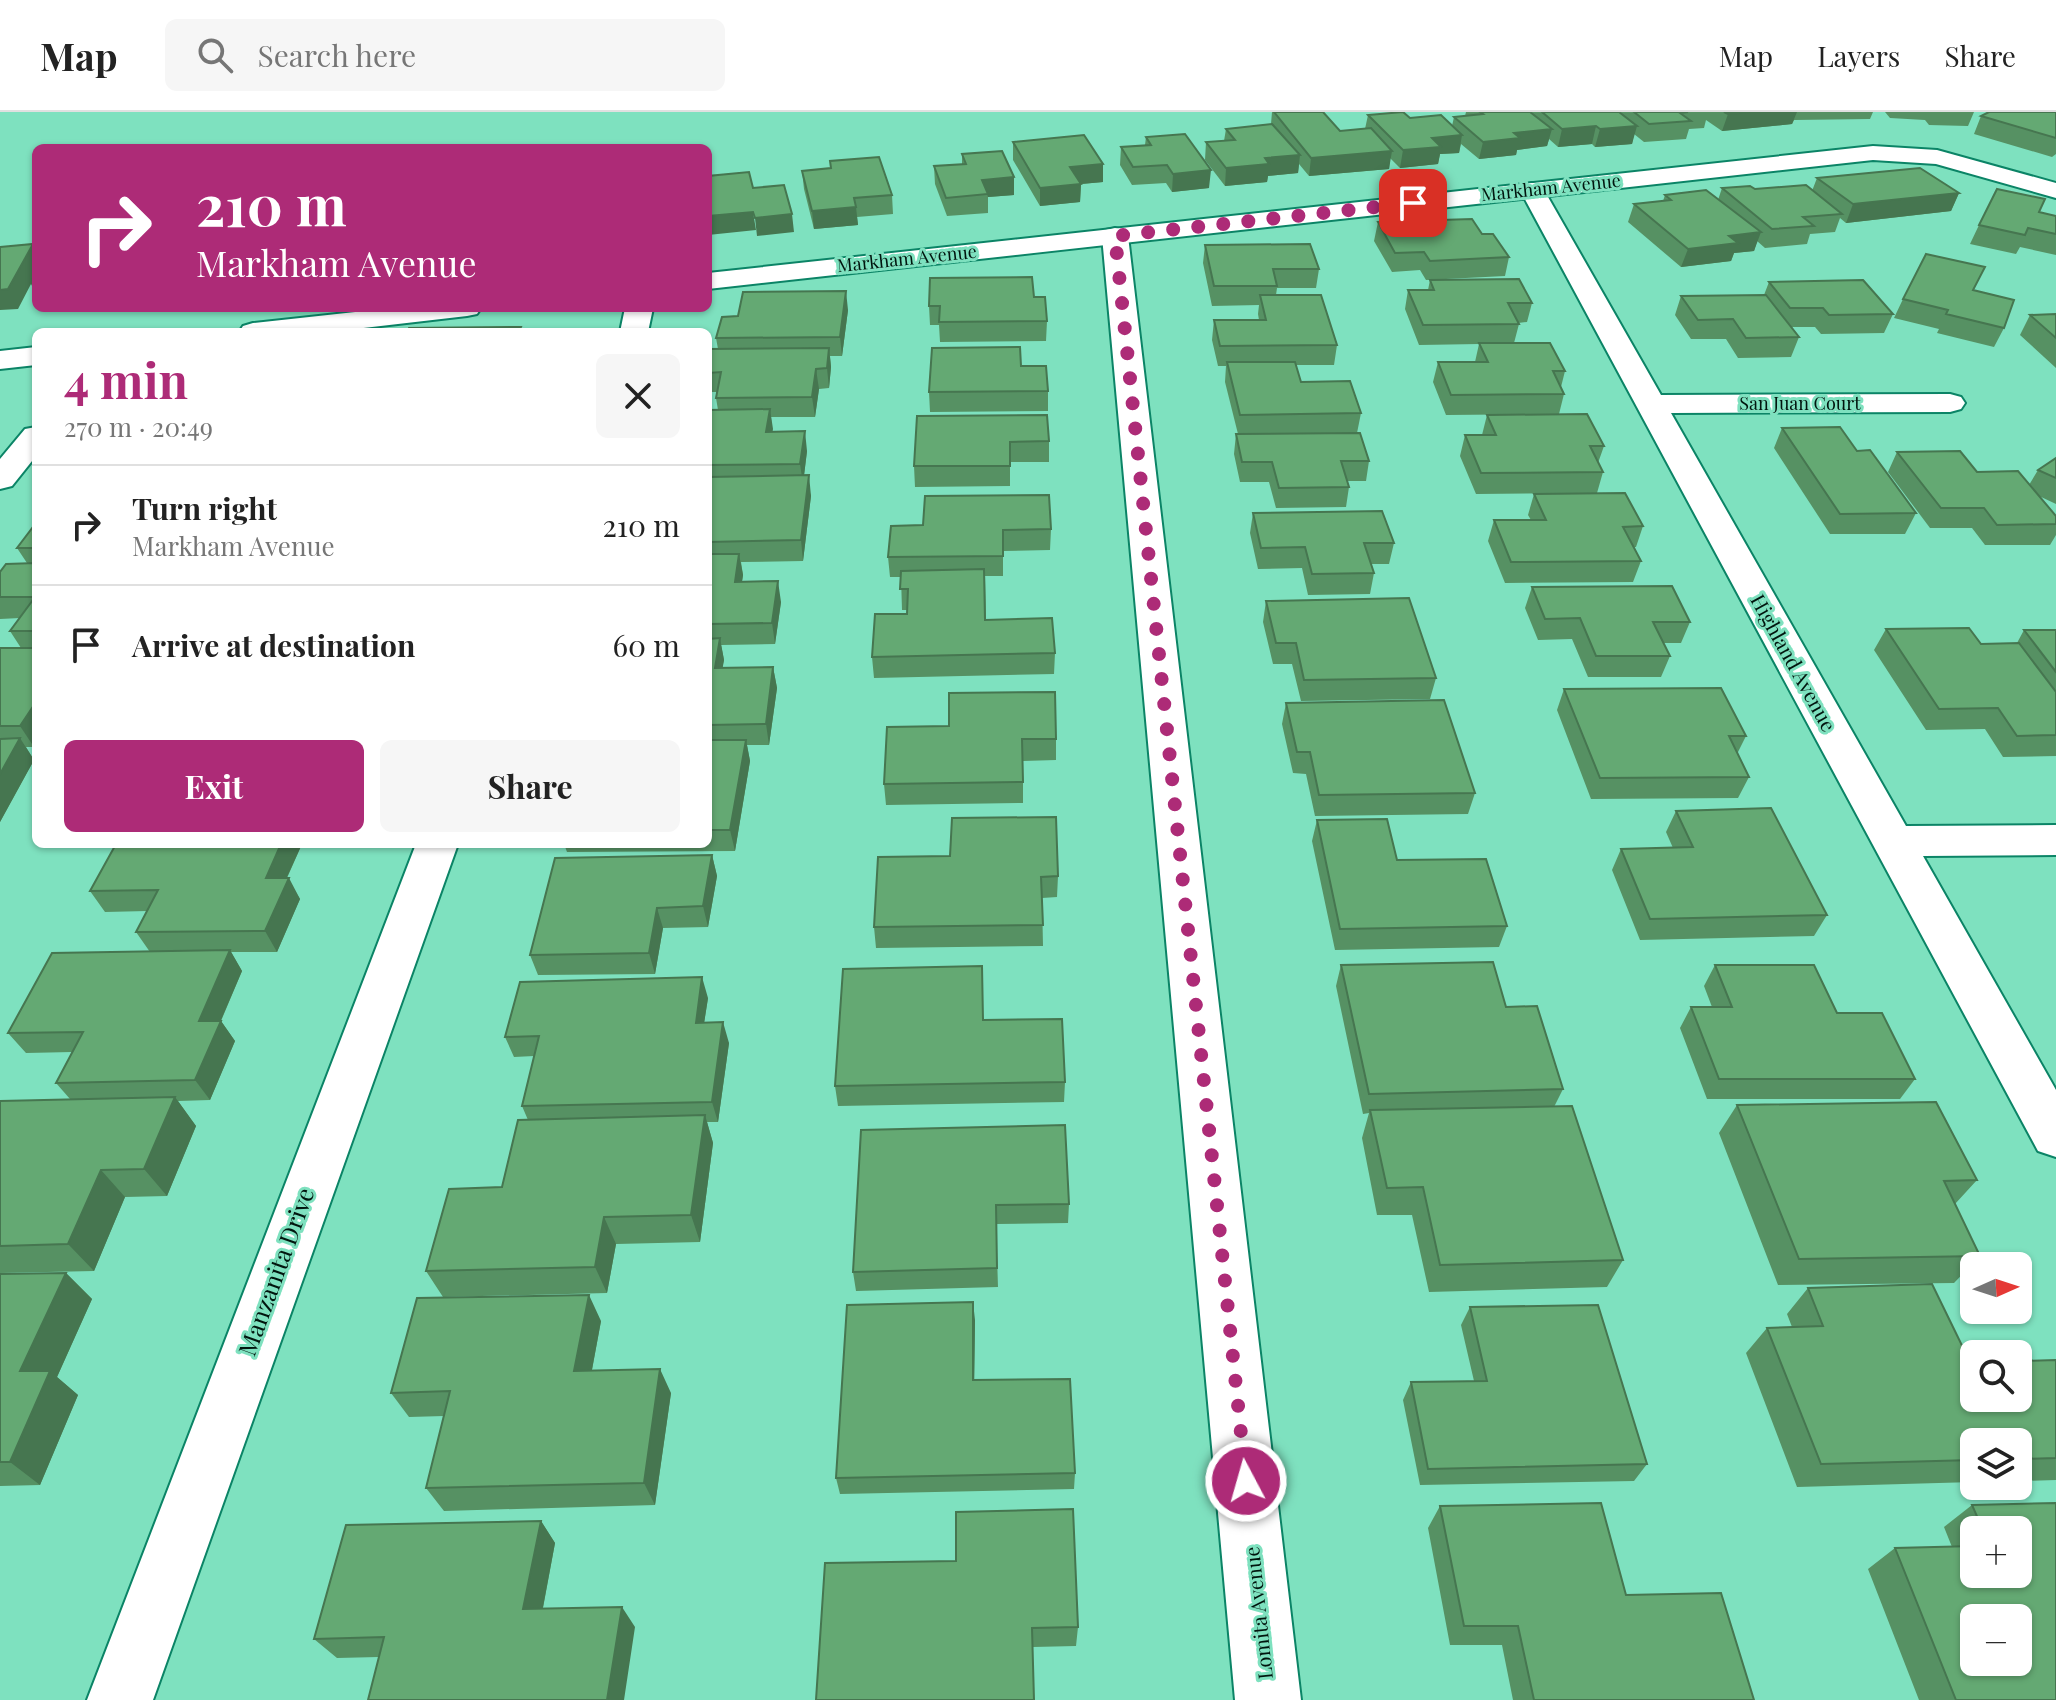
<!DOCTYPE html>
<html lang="en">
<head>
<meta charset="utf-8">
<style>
  :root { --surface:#fff; --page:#f6f6f6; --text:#222; --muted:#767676; --line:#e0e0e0; --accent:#ad2b77 }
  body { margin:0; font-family:"Playfair Display",serif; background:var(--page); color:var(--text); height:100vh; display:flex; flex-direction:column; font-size:30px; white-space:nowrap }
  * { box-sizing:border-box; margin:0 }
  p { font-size:26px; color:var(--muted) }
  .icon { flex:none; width:44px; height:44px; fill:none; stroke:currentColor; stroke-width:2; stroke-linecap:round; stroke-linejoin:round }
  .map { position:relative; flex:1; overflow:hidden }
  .sheet { position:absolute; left:32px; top:216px; width:680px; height:520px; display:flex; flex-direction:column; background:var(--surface); border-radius:12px; box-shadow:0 2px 6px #0004 }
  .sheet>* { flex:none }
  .guide { position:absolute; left:32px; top:32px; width:680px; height:168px; border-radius:12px; box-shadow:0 2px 6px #0004; background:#ad2b77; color:#fff; overflow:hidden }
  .needle { width:52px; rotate:87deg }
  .fabs { position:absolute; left:1960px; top:1140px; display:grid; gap:16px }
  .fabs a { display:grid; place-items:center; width:72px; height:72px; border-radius:12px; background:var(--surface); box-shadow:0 2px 6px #0004; font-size:40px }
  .pin { position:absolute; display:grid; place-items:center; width:68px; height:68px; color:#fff; margin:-34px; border-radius:16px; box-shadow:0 4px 12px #0006 }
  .me { position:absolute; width:88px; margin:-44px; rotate:354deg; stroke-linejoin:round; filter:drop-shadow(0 0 6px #0008) }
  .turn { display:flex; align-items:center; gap:28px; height:168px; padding:0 32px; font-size:36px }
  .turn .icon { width:104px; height:104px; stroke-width:2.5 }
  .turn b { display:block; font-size:56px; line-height:68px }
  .round { display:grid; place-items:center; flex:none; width:84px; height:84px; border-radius:12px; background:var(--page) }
  .overview { display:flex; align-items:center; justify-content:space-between; height:136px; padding:0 32px }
  h1 { font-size:48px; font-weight:700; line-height:60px; color:var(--accent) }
  .cta { display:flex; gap:16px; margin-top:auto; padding:16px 32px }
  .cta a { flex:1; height:92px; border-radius:12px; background:var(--accent); color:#fff; font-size:32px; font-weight:700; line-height:92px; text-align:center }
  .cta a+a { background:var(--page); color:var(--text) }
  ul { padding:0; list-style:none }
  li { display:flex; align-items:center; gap:24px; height:120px; padding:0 32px; border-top:2px solid var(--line) }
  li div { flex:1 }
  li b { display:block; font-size:30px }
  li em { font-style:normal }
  header { display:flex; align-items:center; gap:48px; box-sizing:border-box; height:112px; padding:0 40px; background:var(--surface); border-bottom:2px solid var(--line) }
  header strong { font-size:38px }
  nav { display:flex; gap:44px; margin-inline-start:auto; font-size:28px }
  .search { width:560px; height:72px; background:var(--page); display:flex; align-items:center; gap:20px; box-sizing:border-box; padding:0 28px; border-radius:12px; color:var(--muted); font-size:30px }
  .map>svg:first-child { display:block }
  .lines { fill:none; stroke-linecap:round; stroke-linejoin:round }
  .minor-casing { stroke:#0b8466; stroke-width:4 }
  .tertiary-casing { stroke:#0b8466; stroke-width:4 }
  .minor { fill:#fff; fill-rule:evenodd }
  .tertiary { fill:#fff; fill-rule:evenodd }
  .wall { fill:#569163; fill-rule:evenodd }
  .shaded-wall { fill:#467650 }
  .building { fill:#64a973; stroke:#467650; stroke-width:2; fill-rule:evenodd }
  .route { stroke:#ad2b77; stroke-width:14; stroke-dasharray:0 25.2 }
  .labels { text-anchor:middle; stroke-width:6; stroke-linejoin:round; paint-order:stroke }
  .far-street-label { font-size:18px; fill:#01150e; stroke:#7ee1bf }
  .street-label { font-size:20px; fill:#01150e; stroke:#7ee1bf }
  .near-street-label { font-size:24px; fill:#01150e; stroke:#7ee1bf }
</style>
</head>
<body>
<header>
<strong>Map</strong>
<div class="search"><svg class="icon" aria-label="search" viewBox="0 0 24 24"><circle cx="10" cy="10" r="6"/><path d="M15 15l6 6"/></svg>Search here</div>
<nav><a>Map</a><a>Layers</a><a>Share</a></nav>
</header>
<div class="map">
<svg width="2056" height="1588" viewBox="0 0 2056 1588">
  <rect width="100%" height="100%" fill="#7ee1bf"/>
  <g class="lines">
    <defs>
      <path id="minor" d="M1532,71L1541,73L1544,78L1661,283L1950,282L1961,285L1965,291L1961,297L1950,300L1671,301L1906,714L2056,713V743L1923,744L2056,978V1045L2038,1039L1520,78L1523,73Z
        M1115,116L1124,118L1128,124L1301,1588H1235L1102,124L1106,118Z
        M625,196H653L648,220H620Z
        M36,315V344L12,374L0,377V347L25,317Z
        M416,732H458L153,1588H87Z"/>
      <path id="tertiary" d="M1873,34L1937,38L2056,71V86L1936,52L1873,48L708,177V161Z
        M392,196H481L477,202L467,204L329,220H239L243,214L253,211Z
        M36,235V253L0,257V239Z"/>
    </defs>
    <use href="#minor" class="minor-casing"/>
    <use href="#tertiary" class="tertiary-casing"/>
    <use href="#minor" class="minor"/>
    <use href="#tertiary" class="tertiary"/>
  </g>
  <path class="wall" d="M1272,0H1323L1340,19L1365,17L1368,3L1410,6L1452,14L1454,5L1465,4L1466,0H1873L1870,7L1794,8L1792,12L1722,19L1706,8L1704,16L1689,17L1686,27L1644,30L1634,22L1632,32L1595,35L1592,32L1558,35L1549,27L1547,34L1517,38L1516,43L1479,47L1461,32L1459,41L1440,42L1438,52L1400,56L1390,46L1389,57L1309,64L1299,52L1298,61L1268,64L1267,70L1225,74L1205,48L1206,30L1224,29L1226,17L1271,12Z
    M1885,0H1974L1968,14L1929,13L1925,8L1890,6Z
    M2056,0V42L2052,45L1974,22L1981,4Z
    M1146,25L1209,76L1172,80L1166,71L1132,73L1120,53L1121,35L1145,33Z
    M1013,30L1103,52V70L1081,72L1080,90L1040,94L1013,48Z
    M962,42L1014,83L988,85V101L947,104L935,72L934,54L962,52Z
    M830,49L892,83L893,102L857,105L858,113L814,117L804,77L802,59L830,57Z
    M1817,66L1959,81L1951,99L1846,111L1840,106L1835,120L1810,122L1807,132L1765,136L1757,129L1754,139L1734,141L1731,149L1681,155L1628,110L1634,92L1663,89L1665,83L1718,88L1722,76L1812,79Z
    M2039,100L2056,104V143L2020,135L2016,142L1970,132L1979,113Z
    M1378,110L1509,145L1505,164L1426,168L1420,158L1392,160L1374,129Z
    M1205,133L1319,157L1316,176H1277L1276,183L1337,233L1334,253H1296L1301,270L1361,301L1357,321L1369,349L1366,369H1347L1349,375L1346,395L1276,396L1269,370H1240L1234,342L1236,322H1238L1225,270L1226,254H1218L1212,228L1214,208H1259L1258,202L1259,193L1212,194L1203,151Z
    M1430,168L1532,191L1527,210L1518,211L1519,212L1514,231L1565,259L1561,275L1564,282L1559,302L1446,303L1433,270L1438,250H1475L1479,232L1419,233L1405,197L1408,178H1428Z
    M1769,170L1893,202L1884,221L1821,222L1815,215H1792L1799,225L1791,245L1738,246L1726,227H1691L1675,203L1681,184L1764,183Z
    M1974,178L2004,216L1994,235L1937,221L1939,217L1894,206L1903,187Z
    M1034,185L1047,209L1046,229L940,230L939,213H930L929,194Z
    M848,198L842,244H830L831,255L829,276L819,277L815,305H771L772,319L807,339L804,363L811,384L803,449L741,450L743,463L742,469L781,490L775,532L721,533L724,548L722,556L773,555L777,576L769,633H747L750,649L735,739L567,740L564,732H708V298H718L716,286L717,280H708V237H718L716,226L738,204Z
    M2056,202V256L2020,223L2030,203Z
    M1048,279V299L930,300L929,280Z
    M1487,303L1604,334L1598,351L1603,360L1597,381L1476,382L1460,344L1465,323H1482Z
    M917,304L1049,329V350H1010V374L915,375L914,354Z
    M1782,316L1857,339L1916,401L1905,422H1830L1774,336Z
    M1897,340L2029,373L2038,358L2056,346V392L2039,384L2056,404V423L2050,433H1985L1972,416H1930L1888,360Z
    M1534,382L1643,414L1636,435H1634L1641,449L1633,470L1505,471L1488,429L1494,408H1531L1528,403Z
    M1253,401L1394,431L1389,452H1371L1374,461L1370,482L1308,483L1302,456L1258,457L1250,421Z
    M36,411V632L34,635H26L34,648L0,710V536H21L10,519L20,506L0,507V460L27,451L17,436Z
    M891,414L1051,417L1050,438L1003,439V464H985L986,508L1055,541L1054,562L874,566L872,545L907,502V498H902L901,465H890L888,445Z
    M1532,475L1690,510L1681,531H1663L1670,544L1661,565H1588L1572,527L1538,528L1525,496Z
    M1266,489L1436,566L1430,587L1301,589L1292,552H1273L1263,510Z
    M1886,517L1981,532L2017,531L2024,518H2056V644L2003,645L1985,617L1926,618L1874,538Z
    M1564,577L1746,624L1737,642L1749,665L1738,686L1591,687L1557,598Z
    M1286,591L1475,681L1468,702L1315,704L1306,662L1293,661L1282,612Z
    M949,614L1056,627V648L1023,649V691L886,693L884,672Z
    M1676,699L1827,803L1814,824L1640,828L1612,758L1621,737L1673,736L1666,720Z
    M1317,708L1397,748L1507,814L1499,835L1335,838L1312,729Z
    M302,732L287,766L300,787L277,840H231L242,859L221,909L235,929L210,988L178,989L196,1014L167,1084L125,1085L94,1159L0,1161V989L70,987L56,971L72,940L26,941L8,921L150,840L136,820L147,799L105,800L90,779Z
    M712,743L717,764L708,815L663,816L655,862L538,863L530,843Z
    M878,745L1058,764L1057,785L1042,786L1043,834L876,836L874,815Z
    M1341,853L1506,895L1563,977L1554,995L1623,1148L1607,1175L1429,1180L1412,1103H1377L1362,1026L1369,1001L1363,1002L1336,874Z
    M1715,853L1837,901L1915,967L1900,987H1707L1680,916L1691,895H1712L1704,874Z
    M708,886L704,911L729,931L718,1010H707L713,1031L700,1130L616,1132L607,1181L443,1185L426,1159L502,1075L528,1008L522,994L534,944L514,945L505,925Z
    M1065,970L1064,990L838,994L835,974Z
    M1737,993L1977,1068L1955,1092L1980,1144L1954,1171L1778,1173L1719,1021Z
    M1065,1013L1069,1092L1068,1111L996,1112L998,1175L856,1179L853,1160Z
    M66,1161L92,1187L57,1265L78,1283L40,1373L0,1374V1162Z
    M1808,1176L1970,1250L2056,1248V1368L2018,1369V1330H1974V1370L1797,1375L1746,1241L1767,1216L1792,1215L1787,1202Z
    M1470,1195L1647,1352L1634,1369L1420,1373L1403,1288L1411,1270L1474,1269L1461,1213Z
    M975,1208L974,1268L1075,1361L1074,1377L840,1382L836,1366Z
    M601,1209L592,1258L671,1281L655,1393L444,1399L426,1376L444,1304L409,1305L391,1281Z
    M2056,1391V1588H1919L1868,1457L1895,1436L1952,1435L1944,1415L1972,1393ZM1974,1418H2018V1462H1974ZM1974,1506H2018V1550H1974Z
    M1440,1394L1626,1483L1754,1588H1513L1502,1533H1450L1428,1416Z
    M541,1409L555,1431L543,1496L635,1515L378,1545L337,1546L314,1527Z
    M825,1451L1078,1515L1076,1534L1033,1535Z"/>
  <path class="shaded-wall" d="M1749,0H1797L1792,12L1722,19L1728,2Z
    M1596,14L1592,32L1558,35L1562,17Z
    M1637,14L1632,32L1595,35L1600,17Z
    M1552,17L1547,34L1517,38L1516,43L1479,47L1483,30L1514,21Z
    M1462,23L1459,41L1440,42L1438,52L1400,56L1403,38L1432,26Z
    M1392,39L1389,57L1309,64L1311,46Z
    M1300,43L1298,61L1268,64L1267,70L1225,74L1226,56L1265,46Z
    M1103,52V70L1070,73V55Z
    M1211,58L1209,76L1172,80L1173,62Z
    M1014,65V83L988,85L982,68Z
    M1081,72L1080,90L1040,94V76Z
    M1959,81L1951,99L1846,111L1853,92Z
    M856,95L858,113L814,117L812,99Z
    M753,100L756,118L708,123V104Z
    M792,102L794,120L757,124L755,106Z
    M1761,120L1754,139L1734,141L1731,149L1681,155L1688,137L1729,124Z
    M33,132L36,138V181L31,172L18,197L0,198V178Z
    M846,179L848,198L842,244L840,225Z
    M829,236L831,255L829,276L827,256Z
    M816,257L819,277L815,305L812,285Z
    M770,297L773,317L769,340L766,320Z
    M805,319L807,339L803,372L800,352Z
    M809,363L811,384L803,449L801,428Z
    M739,442L743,463L739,490L735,470Z
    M778,469L781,490L775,532L772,511Z
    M720,526L724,548L719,577L715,556Z
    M773,555L777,576L769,633L766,612Z
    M36,590V632L34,635L20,614Z
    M20,626L34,648L0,710V662Z
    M746,628L750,649L735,739L730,718Z
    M281,732H302L277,787L266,766Z
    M712,743L717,764L708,815L703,794Z
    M289,766L300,787L277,840L265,819Z
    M657,796L663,816L655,862L649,841Z
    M230,838L242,859L212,929L199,909Z
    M702,865L708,886L701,931L696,911Z
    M221,909L235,929L210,988L195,968Z
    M723,910L729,931L718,1010L712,990Z
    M175,985L196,1014L167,1084L144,1057Z
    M705,1003L713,1031L700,1130L691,1103Z
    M101,1058L125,1085L94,1159L68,1132Z
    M604,1105L616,1132L607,1181L595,1155Z
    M66,1161L92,1187L57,1265L78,1283L40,1373L10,1350L20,1259Z
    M589,1183L601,1209L587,1284L574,1259Z
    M973,1190L975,1208L974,1286L973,1268Z
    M660,1257L671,1281L655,1393L644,1371Z
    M541,1409L555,1431L539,1516L523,1497Z
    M622,1495L635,1515L624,1588H607Z"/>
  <path class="building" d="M1274,0H1323L1340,19L1371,16L1392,39L1311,46Z
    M1403,0L1410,6L1441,3L1462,23L1432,26L1441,35L1403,38L1368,3Z
    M1480,0H1530L1552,17L1514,21L1520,26L1483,30L1454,5L1483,2Z
    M1542,0H1619L1637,14L1600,17L1596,14L1562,17Z
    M1634,0H1688L1680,1L1691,9L1649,12Z
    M1724,0H1749L1728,2Z
    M1989,0H2056V26L1981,4Z
    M1272,12L1300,43L1265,46L1269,52L1226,56L1206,30L1235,28L1226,17Z
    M1185,22L1211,58L1173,62L1167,53L1133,55L1121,35L1151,33L1146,25Z
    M1084,23L1103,52L1070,55L1081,72L1040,76L1013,30Z
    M1002,39L1014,65L982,68L988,82L946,86L934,54L966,52L962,42Z
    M879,45L892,83L854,86L856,95L812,99L802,59L831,56L830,49Z
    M1920,56L1959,81L1853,92L1817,66Z
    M749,60L753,76L784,73L792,102L755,106L753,100L708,104V64Z
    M1806,73L1842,102L1803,105L1814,114L1772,117L1722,76L1750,74L1755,77Z
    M1997,77L2045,87L2039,100L2056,104V122L2028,116L2025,123L1979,113Z
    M1706,78L1761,120L1729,124L1738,131L1688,137L1634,92L1671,88L1665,83Z
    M1472,107L1482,122H1493L1509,145L1430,149L1424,140L1395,141L1378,110Z
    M33,132L8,177L0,178V135Z
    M1310,132L1319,157H1273L1277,174H1214L1205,133Z
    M1926,142L1985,155L1973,178L2014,188L2004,216L1946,202L1948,198L1903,187Z
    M36,159V171H31Z
    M1032,165L1034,185H1045L1047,209L939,210L940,194H929L930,166Z
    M1519,167L1532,191H1508L1519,212L1423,213L1408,178H1434L1430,168Z
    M1863,168L1893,202L1829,203L1823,196H1790L1769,170Z
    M846,179L840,225L716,226L722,205L738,204L743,180Z
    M1260,183H1321L1337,233L1220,234L1214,208H1266Z
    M1766,183L1799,225L1746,226L1733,207L1698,208L1681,184Z
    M2056,202V226L2030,203Z
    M521,215L519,220H407L409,216Z
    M1479,231H1550L1565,259H1553L1564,282L1451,283L1438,250H1488Z
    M1020,235L1021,254H1046L1048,279L929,280L932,236Z
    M829,236L827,256L816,257L812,285L716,286L721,260L708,261V237Z
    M1227,250H1295L1301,270L1350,269L1361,301L1240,303Z
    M770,297L766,320L805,319L800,352L708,353V298Z
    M1587,302L1604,334H1590L1603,360L1481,361L1465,323H1496L1487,303Z
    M1047,303L1049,329L1010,330V354H914L917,304Z
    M1840,315L1857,339L1870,338L1916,401L1840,402L1782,316Z
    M1360,321L1369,349H1341L1349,375L1279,376L1272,350H1242L1236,322Z
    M1960,339L1977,360L2018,359L2056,404V412L1997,413L1984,396H1941L1897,340Z
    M2056,346V366L2038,358Z
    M809,363L801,428L708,430V365Z
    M1625,381L1643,414L1623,415L1641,449L1511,450L1494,408H1546L1534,382Z
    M1049,383L1051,417L1003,418V444L888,445L891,414L923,413L925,384Z
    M1382,399L1394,431H1364L1374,461L1312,462L1305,435L1261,436L1253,401Z
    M36,411V436H17Z
    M708,442H739L735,470L778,469L772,511L708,512Z
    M36,451V519H10L35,485H0V460L6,452Z
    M984,457L985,508L1052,506L1055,541L872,545L875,502H907L908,477H900L901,459Z
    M1672,474L1690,510H1653L1670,544H1596L1580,506L1545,507L1532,475Z
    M1409,486L1436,566L1304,568L1296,531H1276L1266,489Z
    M1969,516L1981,532L2019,531L2056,580V623L2017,624L1998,596L1939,597L1886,517Z
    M2024,518H2056V560Z
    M720,526L715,556L773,555L766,612L708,613V527Z
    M0,536H36V590L20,614H0Z
    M1721,576L1746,624H1729L1749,665L1600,666L1564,577Z
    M1055,580L1056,627H1022L1023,670L884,672L887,615L949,614V581Z
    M1444,588L1475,681L1319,683L1310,640H1297L1286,591Z
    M20,626L0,662V627Z
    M708,628H746L730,718H708Z
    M1771,696L1827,803L1650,807L1621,737L1693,735L1676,699Z
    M1056,705L1058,764L1041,765L1043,813L874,815L878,745L950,744L952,706Z
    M1387,707L1397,748L1486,747L1507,814L1340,817L1317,708Z
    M116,732H281L266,766H289L265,819L136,820L158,778L90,779Z
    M712,743L703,794L657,796L649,841L530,843L555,746Z
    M230,838L199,909H221L195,968L56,971L83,920L8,921L52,841Z
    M1493,850L1506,895L1537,894L1563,977L1369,982L1341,853Z
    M1715,853H1814L1837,901H1882L1915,967H1719L1691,895H1732Z
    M982,854L983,908L1062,907L1065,970L835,974L843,857Z
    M702,865L696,911L723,910L712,990L522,994L539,924L505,925L520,870Z
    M175,985L144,1057L101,1058L68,1132L0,1134V989Z
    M1936,990L1977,1068L1944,1069L1980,1144L1799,1147L1737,993Z
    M1572,994L1623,1148L1440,1153L1423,1075L1387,1076L1370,998Z
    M705,1003L691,1103L604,1105L595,1155L426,1159L449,1077L502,1075L518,1008Z
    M1065,1013L1069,1092L996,1093L997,1156L853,1160L861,1018Z
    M66,1161L20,1259H50L10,1350H0V1162Z
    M1932,1172L1970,1250H1974V1286H2018V1249L2056,1248V1346L2018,1347V1330H1974V1348L1821,1352L1767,1216L1823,1214L1808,1176Z
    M589,1183L574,1259L660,1257L644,1371L426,1376L450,1279L391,1281L417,1186Z
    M973,1190V1268L1070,1267L1075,1361L836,1366L847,1193Z
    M1598,1193L1647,1352L1428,1357L1411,1270L1487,1269L1470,1195Z
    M1601,1391L1626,1483L1721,1481L1754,1588H1534L1518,1514H1464L1440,1394Z
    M2056,1391V1588H1956L1895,1436L1974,1434V1462H2018V1418H1983L1972,1393ZM1974,1506H2018V1550H1974Z
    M1073,1397L1078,1515L1032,1516L1034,1588H816L825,1451L956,1449V1400Z
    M541,1409L523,1497L622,1495L607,1588H368L384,1525L314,1527L346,1413Z"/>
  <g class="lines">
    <path class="route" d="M1246,1369L1115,124L1413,91"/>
  </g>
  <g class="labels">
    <g class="far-street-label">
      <text transform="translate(1551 76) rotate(-6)" y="6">Markham Avenue</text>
      <text transform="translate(907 147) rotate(-6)" y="6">Markham Avenue</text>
      <text x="1800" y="298">San Juan Court</text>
    </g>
    <g class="street-label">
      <text transform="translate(1793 551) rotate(61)" y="7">Highland Avenue</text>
      <text transform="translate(1259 1501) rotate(-96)" y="7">Lomita Avenue</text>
    </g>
    <g class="near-street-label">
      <text transform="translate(277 1160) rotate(-70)" y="8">Manzanita Drive</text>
    </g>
  </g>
</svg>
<div class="fabs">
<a><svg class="needle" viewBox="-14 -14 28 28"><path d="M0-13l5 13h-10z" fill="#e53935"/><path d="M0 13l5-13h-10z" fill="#767676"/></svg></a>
<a><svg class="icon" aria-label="search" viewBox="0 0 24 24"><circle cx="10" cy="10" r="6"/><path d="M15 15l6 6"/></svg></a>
<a><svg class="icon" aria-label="layers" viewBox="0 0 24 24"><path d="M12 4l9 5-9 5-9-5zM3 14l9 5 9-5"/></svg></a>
<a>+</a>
<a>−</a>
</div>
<div class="pin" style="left:1413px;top:91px;background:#d93025"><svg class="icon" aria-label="arrive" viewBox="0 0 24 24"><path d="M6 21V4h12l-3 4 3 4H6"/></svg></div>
<svg class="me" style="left:1246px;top:1369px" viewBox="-20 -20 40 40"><circle r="17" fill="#ad2b77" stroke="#fff" stroke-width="3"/><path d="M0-11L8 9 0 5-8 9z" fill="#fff"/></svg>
<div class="guide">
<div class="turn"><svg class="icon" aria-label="right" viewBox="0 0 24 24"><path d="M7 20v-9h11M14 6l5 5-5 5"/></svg><div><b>210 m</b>Markham Avenue</div></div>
</div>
<section class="sheet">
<div class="overview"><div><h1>4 min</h1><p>270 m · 20:49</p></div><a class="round"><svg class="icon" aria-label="close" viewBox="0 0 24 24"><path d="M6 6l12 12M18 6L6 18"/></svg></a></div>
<ul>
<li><svg class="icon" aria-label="right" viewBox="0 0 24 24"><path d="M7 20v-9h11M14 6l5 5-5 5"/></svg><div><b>Turn right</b><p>Markham Avenue</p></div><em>210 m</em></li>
<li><svg class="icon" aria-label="arrive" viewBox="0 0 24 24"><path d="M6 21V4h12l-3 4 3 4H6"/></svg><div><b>Arrive at destination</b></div><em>60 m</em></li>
</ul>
<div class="cta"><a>Exit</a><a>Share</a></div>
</section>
</div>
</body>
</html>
